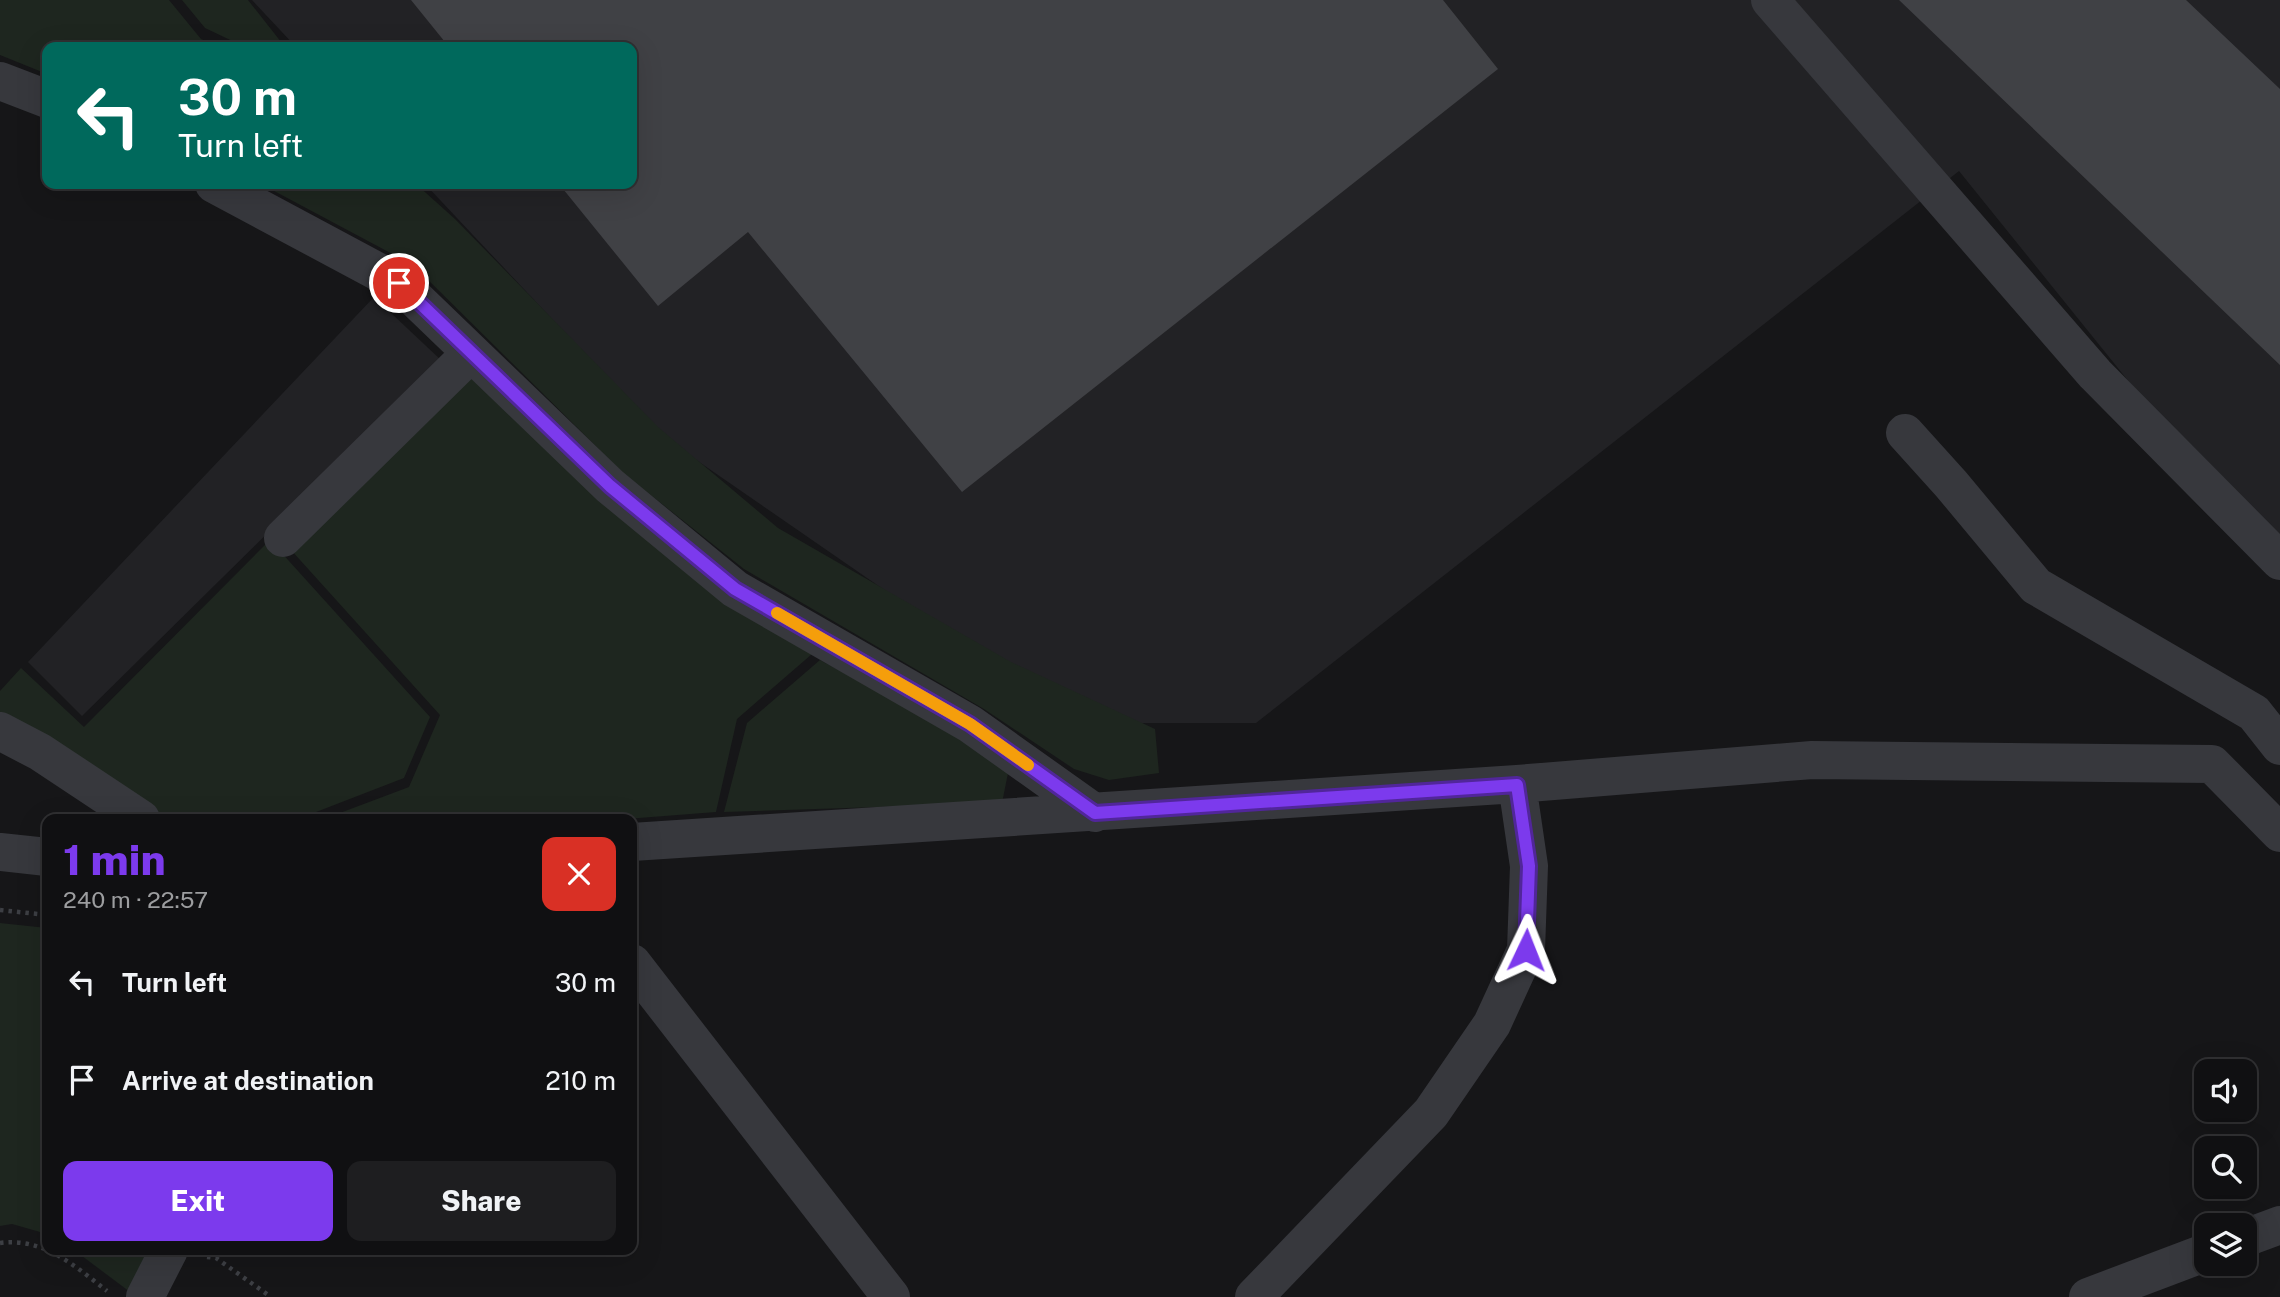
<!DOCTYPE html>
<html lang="en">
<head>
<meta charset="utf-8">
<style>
  :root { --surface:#101012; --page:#1e1e20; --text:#f1f3f6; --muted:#9c9d9f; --line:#303032; --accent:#7c3aed }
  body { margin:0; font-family:"Public Sans",sans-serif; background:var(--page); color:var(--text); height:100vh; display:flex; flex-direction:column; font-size:26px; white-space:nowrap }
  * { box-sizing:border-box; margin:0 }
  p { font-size:23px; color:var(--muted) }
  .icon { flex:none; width:38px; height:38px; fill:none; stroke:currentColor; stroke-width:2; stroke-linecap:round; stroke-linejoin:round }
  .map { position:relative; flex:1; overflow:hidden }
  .sheet { position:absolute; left:42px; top:814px; width:595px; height:441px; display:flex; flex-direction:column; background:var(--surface); border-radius:14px; box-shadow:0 7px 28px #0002,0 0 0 2px var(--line) }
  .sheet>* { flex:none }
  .guide { position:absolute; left:42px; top:42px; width:595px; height:147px; border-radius:14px; box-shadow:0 7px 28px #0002,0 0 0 2px var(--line); background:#00695c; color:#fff; overflow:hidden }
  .fabs { position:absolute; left:2194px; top:1059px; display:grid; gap:14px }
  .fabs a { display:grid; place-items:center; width:63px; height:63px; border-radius:14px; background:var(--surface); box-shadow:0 7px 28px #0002,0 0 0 2px var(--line); font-size:35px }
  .pin { position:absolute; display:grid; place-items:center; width:60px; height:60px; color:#fff; margin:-30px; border:4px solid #fff; border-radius:50%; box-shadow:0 2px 7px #0007 }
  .me { position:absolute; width:77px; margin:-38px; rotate:2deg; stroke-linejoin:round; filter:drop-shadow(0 0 5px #0008) }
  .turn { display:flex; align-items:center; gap:24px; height:147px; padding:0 21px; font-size:32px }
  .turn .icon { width:91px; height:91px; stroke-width:2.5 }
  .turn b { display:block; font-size:49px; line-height:60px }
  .round { display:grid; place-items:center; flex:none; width:74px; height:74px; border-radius:14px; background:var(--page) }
  .headline { display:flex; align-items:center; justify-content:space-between; height:119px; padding:0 21px }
  h1 { font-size:42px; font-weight:800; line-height:52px; color:var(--accent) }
  .action { display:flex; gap:14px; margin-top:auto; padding:14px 21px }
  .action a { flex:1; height:80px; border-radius:14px; background:var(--accent); color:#fff; font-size:28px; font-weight:800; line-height:80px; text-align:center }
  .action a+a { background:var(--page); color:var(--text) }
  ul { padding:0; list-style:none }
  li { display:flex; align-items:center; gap:21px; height:98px; padding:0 21px }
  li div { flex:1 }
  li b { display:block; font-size:26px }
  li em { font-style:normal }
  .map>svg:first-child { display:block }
  .built { fill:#222225 }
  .green { fill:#1e261f }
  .building { fill:#404145 }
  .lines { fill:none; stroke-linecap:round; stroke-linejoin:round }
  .path { stroke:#3d3f44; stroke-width:4.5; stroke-dasharray:3.5 5; stroke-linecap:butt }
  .minor { stroke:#37383d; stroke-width:38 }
  .route-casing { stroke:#51269a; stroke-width:18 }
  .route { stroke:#7c3aed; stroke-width:12 }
  .slow { stroke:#f59e0b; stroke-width:12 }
</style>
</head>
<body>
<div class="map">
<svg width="2280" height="1297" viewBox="0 0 2280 1297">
  <rect width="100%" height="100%" fill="#161618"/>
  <path class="built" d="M252,0H2280V569L1959,171L1256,723H1077L663,437L425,184H632V47H296Z
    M374,297L442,361L82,716L28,662Z"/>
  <path class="green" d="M0,0H169L201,39L219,47H47V74L0,55Z
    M182,0H248L285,47H245L205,28Z
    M261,184H416L455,219L658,427L778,528L1011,662L1155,729L1159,773L1109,780L1074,769L984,709L744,569L623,473L413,265Z
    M470,373L812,654L737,719L716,812L626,819H324L409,787L440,715L291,550Z
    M270,540L430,717L404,778L298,819H163L45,737L0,713V691L21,668L84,727Z
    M820,660L964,737L1008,773L1002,803L724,812L747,723Z
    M0,923L47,928V1234L12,1224L0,1226Z
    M74,1250H155L130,1292Z"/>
  <path class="building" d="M411,0H1443L1498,69L962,492L748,232L658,306L559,184H632V47H449Z
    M1899,0H2186L2280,89V365Z"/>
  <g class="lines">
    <path class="path" d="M0,910L47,915
      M0,1243C43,1237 75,1266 107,1291
      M207,1257L216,1258L271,1297"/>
    <path class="minor" d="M1770,0L2095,374L2280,561
      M0,81L47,99
      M214,184L399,283L610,486L735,589L970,724L1095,813
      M1905,433L1951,484L2036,586L2254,713L2280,746
      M283,538L471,353
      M0,731L40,752L141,819
      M632,842L1517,784L1812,760L2212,764L2280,833
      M0,852L47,857
      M632,963L891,1297
      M2245,1238L2280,1225
      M145,1297L169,1250
      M1254,1297L1431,1113L1492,1024L1526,950L1529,866L1517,784
      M2088,1297L2207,1252"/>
  </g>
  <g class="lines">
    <defs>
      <path id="route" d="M399,283L610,486L735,589L970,724L1095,813L1517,785L1529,866L1526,950"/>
    </defs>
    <use href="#route" class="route-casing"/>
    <use href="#route" class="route"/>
    <path class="slow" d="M777,613L970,724L1028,765"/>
  </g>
</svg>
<div class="fabs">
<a><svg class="icon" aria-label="sound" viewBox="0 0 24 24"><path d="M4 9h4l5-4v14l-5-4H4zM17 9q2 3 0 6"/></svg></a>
<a><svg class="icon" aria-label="search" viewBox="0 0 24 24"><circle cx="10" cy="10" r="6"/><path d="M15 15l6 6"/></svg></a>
<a><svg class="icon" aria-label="layers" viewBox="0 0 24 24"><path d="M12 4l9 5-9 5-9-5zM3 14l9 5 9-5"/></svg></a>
</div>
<div class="pin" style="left:399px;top:283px;background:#d93025"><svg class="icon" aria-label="arrive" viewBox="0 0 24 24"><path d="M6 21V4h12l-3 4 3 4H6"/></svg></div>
<svg class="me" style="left:1526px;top:950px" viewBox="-20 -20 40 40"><path d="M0-17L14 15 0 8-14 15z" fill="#7c3aed" stroke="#fff" stroke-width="4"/></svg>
<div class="guide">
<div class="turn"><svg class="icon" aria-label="left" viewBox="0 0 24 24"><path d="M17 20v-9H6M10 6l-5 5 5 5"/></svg><div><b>30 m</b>Turn left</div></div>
</div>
<section class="sheet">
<div class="headline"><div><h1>1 min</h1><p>240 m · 22:57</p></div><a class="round" style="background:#d93025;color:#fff"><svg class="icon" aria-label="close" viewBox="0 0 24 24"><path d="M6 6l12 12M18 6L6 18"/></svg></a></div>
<ul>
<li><svg class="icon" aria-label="left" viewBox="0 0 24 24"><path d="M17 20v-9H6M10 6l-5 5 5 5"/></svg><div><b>Turn left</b></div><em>30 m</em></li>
<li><svg class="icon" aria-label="arrive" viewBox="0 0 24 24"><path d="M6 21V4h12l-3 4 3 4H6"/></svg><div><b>Arrive at destination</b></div><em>210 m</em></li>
</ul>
<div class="action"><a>Exit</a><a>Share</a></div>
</section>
</div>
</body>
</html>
